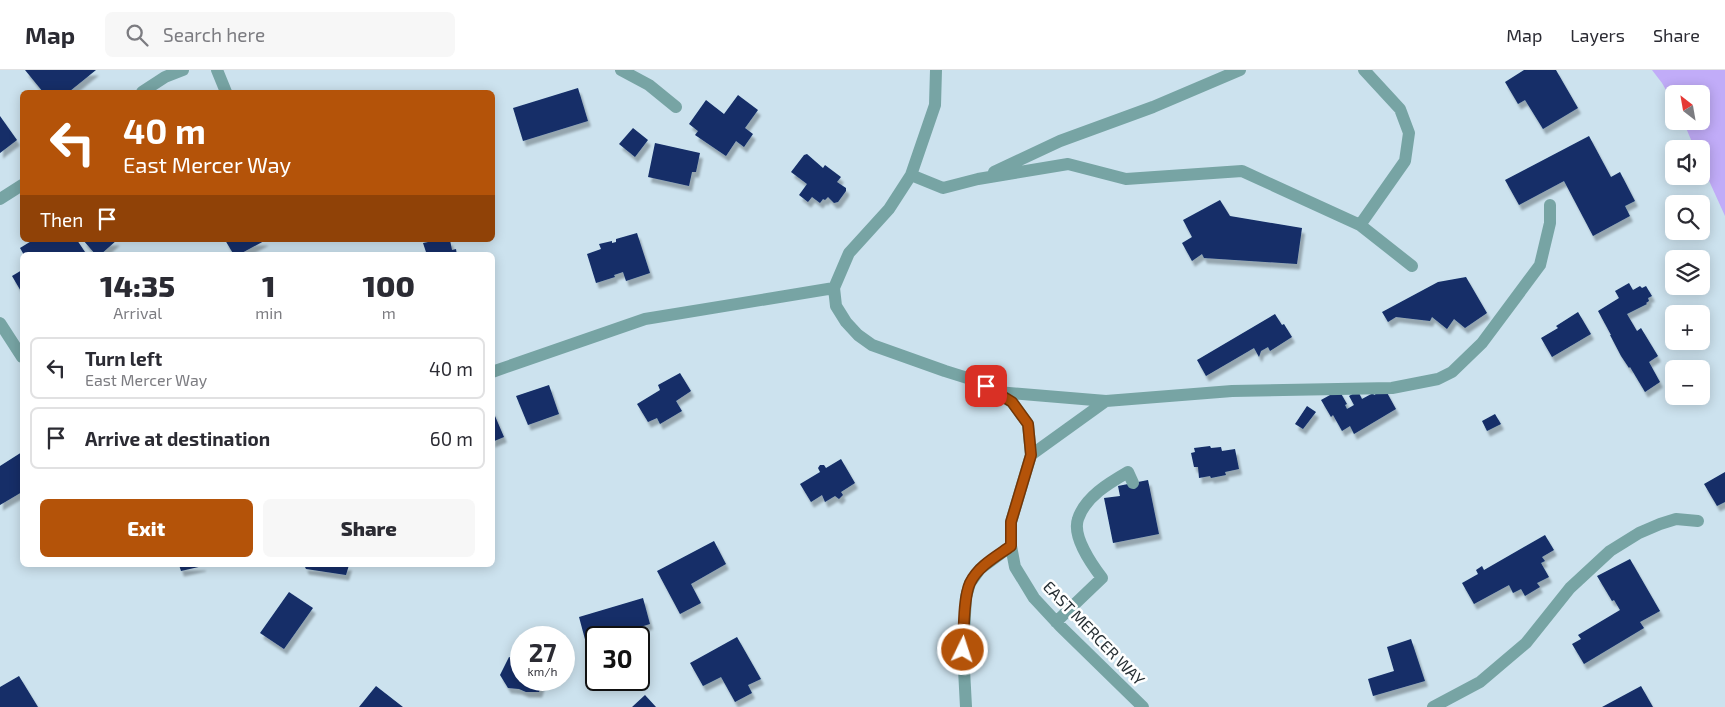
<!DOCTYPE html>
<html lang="en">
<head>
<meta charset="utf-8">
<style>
  :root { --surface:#fff; --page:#f7f7f7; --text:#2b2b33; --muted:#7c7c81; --line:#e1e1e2; --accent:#b45309 }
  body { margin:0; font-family:"Exo 2",sans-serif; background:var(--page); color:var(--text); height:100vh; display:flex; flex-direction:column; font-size:19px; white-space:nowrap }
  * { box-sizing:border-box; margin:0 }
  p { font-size:16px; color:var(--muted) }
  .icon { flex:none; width:28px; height:28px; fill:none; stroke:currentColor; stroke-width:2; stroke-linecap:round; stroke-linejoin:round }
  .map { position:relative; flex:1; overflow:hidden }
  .panel { position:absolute; left:20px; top:182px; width:475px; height:315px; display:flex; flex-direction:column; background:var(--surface); border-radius:8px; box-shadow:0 2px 12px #0003 }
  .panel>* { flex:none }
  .hud { position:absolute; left:20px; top:20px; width:475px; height:152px; border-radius:8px; box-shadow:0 2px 12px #0003; background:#b45309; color:#fff; overflow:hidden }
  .needle { width:32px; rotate:329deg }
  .fabs { position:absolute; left:1665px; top:15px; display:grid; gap:10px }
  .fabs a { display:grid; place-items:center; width:45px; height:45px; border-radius:8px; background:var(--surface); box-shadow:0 2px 12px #0003; font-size:25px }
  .speed { position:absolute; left:510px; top:556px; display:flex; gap:10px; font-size:25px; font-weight:700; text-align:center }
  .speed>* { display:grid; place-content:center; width:65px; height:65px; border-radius:50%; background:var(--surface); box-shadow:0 2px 12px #0003; line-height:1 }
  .speed small { font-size:12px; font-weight:400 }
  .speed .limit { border:2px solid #111; border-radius:8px; background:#fff; color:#111 }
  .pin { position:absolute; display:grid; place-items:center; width:42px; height:42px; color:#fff; margin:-21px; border-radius:10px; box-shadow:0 2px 8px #0006 }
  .me { position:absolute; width:55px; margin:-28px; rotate:4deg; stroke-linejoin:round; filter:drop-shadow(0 0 4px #0008) }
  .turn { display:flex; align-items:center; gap:18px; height:105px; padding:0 20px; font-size:22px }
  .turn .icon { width:65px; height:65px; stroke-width:2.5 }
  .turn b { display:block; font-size:35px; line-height:42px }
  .then { display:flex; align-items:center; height:48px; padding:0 20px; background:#0003; gap:10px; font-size:19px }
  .eta { display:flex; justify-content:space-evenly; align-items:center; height:85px; text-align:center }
  .eta b { font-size:30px; font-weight:800; line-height:35px }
  .action { display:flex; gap:10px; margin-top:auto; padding:10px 20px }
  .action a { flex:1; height:58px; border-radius:8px; background:var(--accent); color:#fff; font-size:20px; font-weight:800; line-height:58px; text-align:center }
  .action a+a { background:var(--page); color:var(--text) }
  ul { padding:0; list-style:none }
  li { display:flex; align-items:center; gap:15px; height:62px; margin:0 10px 8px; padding:0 10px; border:2px solid var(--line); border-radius:8px }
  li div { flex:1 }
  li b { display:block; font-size:19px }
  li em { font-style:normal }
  header { display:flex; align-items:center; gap:30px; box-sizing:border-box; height:70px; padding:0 25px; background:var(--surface); border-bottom:1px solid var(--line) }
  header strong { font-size:24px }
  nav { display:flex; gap:28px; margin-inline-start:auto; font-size:18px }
  .search { width:350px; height:45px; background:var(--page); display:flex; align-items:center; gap:12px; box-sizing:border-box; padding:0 18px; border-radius:8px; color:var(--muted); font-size:19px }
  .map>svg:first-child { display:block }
  .water { fill:#c1acf8 }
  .building { fill:#132e68; filter:url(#shadow) }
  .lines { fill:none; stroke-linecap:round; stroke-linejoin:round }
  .minor { stroke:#77a4a4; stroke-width:12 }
  .route-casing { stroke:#753606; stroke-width:12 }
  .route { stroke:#b45309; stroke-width:9 }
  .labels { text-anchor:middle; stroke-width:5; stroke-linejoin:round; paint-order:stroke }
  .street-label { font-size:16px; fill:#272f34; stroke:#fff }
</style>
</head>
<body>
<header>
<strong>Map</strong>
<div class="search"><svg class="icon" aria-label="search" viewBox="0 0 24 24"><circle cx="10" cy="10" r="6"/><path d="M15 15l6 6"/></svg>Search here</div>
<nav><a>Map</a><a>Layers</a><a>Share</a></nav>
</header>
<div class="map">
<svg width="1725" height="637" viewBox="0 0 1725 637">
  <defs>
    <filter id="shadow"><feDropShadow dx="3" dy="5.5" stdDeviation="1" flood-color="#0004"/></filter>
  </defs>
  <rect width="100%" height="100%" fill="#cce2ee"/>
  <path class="water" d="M1652,0H1725V146L1701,93V79H1695L1683,51H1701V24H1674V34L1662,13Z"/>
  <path class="building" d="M25,0H96L70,21L71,22H43Z
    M1524,0H1556L1578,38L1543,59L1525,30L1518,34L1505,12Z
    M578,18L588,51L523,71L513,38Z
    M738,25L758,40L745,58L753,64L744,77L736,71L726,86L695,65L698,61L689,54L706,30L724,44Z
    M0,46L17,70L0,83Z
    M633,58L648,70L635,87L619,74Z
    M1589,66L1611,107L1620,102L1635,131L1625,136L1630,146L1593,166L1564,111L1519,135L1505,110Z
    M655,73L700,83L696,102H692L689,116L648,107Z
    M807,84L823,98L825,95L841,107L837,112L846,118V121L838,132L834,133L828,127L825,130L823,129L820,133L812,127L808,132L799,125L807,114L791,102L804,85Z
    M1220,130L1230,146L1302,158L1297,194L1204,188L1202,184L1192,191L1182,173L1192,167L1183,150Z
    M637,163L650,203L626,211L623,202L614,205L615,207L596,213L587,184L601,179L599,174L612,171V173L616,172V169Z
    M33,170H77L85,182L80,185H24L20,178Z
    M83,170H117L100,185H96Z
    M225,170H266L238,185H234Z
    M427,170H450L452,180L456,179L457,185H427L423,173L428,172Z
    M22,200V223L12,206Z
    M1466,207L1487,243L1465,258L1454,249L1447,259L1432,247L1430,251L1396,247L1388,252L1382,242L1438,212Z
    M1629,213L1633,220L1640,216L1642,218L1646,216L1652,226L1648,228L1649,231L1646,233L1647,234L1627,244L1637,261L1641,258L1658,286L1649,292L1660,312L1645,322L1630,297L1629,298L1621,286L1610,265H1611L1598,241L1619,228L1615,221Z
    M1578,242L1591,264L1552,287L1541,268L1558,258L1556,256Z
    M1275,244L1282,255L1284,254L1292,267L1270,281L1268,277L1261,281L1259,287L1254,278L1206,306L1197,290Z
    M680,303L691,321L676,331L682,341L660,354L657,348L648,352L637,334L660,320L658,315Z
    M549,315L559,344L528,355L516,326Z
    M1385,319L1396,339L1354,364L1350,356L1342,361L1333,345L1331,347L1321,330L1339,320L1347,334L1345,335L1347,339L1354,335L1349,326L1358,321L1362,329L1373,323L1374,325Z
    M1307,336L1316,342L1303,359L1295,354Z
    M492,339L504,367L492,372Z
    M1495,344L1501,354L1487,361L1482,351Z
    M1210,376L1211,378L1221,377L1222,381L1235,379L1239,399L1225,402L1226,405L1211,408L1210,406L1199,408L1198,397H1194L1191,383L1195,382L1194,378Z
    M22,382V422L0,435V396Z
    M841,389L855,413L841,422L843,425L839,429L835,426L825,432L822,425L811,432L800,414L820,402L818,398L820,395H824L826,398Z
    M1725,402V432L1717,436L1704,414Z
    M1148,410L1159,464L1113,473L1104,428L1120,426L1118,416Z
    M1545,465L1554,480L1542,487L1545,491L1541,493L1549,507L1537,513L1540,517L1525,526L1521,519L1513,523L1509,515L1474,534L1462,513L1478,504L1476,500L1482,496L1484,500Z
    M714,471L726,494L691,514L701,533L680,544L657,501Z
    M1630,489L1660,541L1640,552L1644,558L1584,594L1572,574L1581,569L1578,565L1620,540L1614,530L1612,531L1597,506Z
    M179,495H203V496L181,501Z
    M304,495H349L346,505L306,499Z
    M289,522L313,538L284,579L260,563Z
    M643,528L650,554L605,568H596V570L586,573L579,547Z
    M737,567L761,609L748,615L752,623L735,632L721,607L703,616L690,593Z
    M1411,569L1425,611L1373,626L1368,609L1394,601L1387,577Z
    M509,587L521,592V610H543L539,622H526L519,619L508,618L500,605Z
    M19,606L38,637H0V617Z
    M376,616L403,637H359Z
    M1641,616L1653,637H1602Z
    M645,625L656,637H632Z"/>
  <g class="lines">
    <path class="minor" d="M217,0L226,22
      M621,0L649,15L676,37
      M936,0L935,35L911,105L889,139L849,183L834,218L836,236L846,252L858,265L872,275L945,301L977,311L1012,332L1028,354L1031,385L1011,452V476L1015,497L1034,528L1060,556L1143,637
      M142,22L165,7L183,0
      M994,102L1060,71L1153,37L1240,0
      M911,105L943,118L978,109L1068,94L1126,109L1242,101L1360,155L1412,196
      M0,129L22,115
      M1360,155L1405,91L1409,63L1400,39L1364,0
      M0,253L22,287
      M492,302L645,249L834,218
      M997,322L1106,331L1031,385
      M1106,331L1232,321L1392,318L1438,309L1452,302L1482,273L1540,195L1550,153V135
      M1056,552L1102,508C1092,495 1072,466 1078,449C1085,427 1109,413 1128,402L1133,413
      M966,637L963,580L966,527L970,513L980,499L1011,476
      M1433,637L1480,612L1526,573L1570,518L1610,481L1639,463L1660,454L1676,449L1698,451"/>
  </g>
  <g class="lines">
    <defs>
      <path id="route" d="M963,580C964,562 963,528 970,513C978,496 997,486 1011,476V452L1031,385L1028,354L1012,332L986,316"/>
    </defs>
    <use href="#route" class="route-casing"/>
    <use href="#route" class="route"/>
  </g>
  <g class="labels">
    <g class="street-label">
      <text transform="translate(1094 563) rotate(46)" y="6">EAST MERCER WAY</text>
    </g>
  </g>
</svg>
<div class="fabs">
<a><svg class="needle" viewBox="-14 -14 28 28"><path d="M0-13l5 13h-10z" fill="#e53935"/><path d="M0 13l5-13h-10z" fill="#7c7c81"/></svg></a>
<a><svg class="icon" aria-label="sound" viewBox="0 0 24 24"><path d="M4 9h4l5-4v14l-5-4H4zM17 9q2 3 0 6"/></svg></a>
<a><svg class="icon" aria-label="search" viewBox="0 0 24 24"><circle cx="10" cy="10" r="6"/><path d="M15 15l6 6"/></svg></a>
<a><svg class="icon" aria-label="layers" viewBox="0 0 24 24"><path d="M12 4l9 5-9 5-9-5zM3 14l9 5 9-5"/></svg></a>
<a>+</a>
<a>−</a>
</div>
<div class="speed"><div>27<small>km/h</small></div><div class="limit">30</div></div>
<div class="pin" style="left:986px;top:316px;background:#d93025"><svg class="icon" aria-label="arrive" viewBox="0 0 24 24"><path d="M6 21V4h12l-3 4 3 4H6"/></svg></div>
<svg class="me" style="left:963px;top:580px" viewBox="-20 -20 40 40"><circle r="17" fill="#b45309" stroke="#fff" stroke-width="3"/><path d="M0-11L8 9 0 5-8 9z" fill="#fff"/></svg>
<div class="hud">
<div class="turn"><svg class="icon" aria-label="left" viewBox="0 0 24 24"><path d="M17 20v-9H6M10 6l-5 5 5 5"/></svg><div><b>40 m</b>East Mercer Way</div></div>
<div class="then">Then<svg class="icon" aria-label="arrive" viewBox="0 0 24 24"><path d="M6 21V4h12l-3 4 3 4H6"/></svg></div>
</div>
<section class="panel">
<div class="eta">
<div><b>14:35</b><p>Arrival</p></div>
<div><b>1</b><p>min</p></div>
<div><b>100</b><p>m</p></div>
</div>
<ul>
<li><svg class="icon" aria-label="left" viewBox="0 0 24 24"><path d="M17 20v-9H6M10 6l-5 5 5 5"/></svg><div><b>Turn left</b><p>East Mercer Way</p></div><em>40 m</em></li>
<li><svg class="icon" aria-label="arrive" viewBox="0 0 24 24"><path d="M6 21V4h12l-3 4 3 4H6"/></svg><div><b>Arrive at destination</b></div><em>60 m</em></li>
</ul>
<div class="action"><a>Exit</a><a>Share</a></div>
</section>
</div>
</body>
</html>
